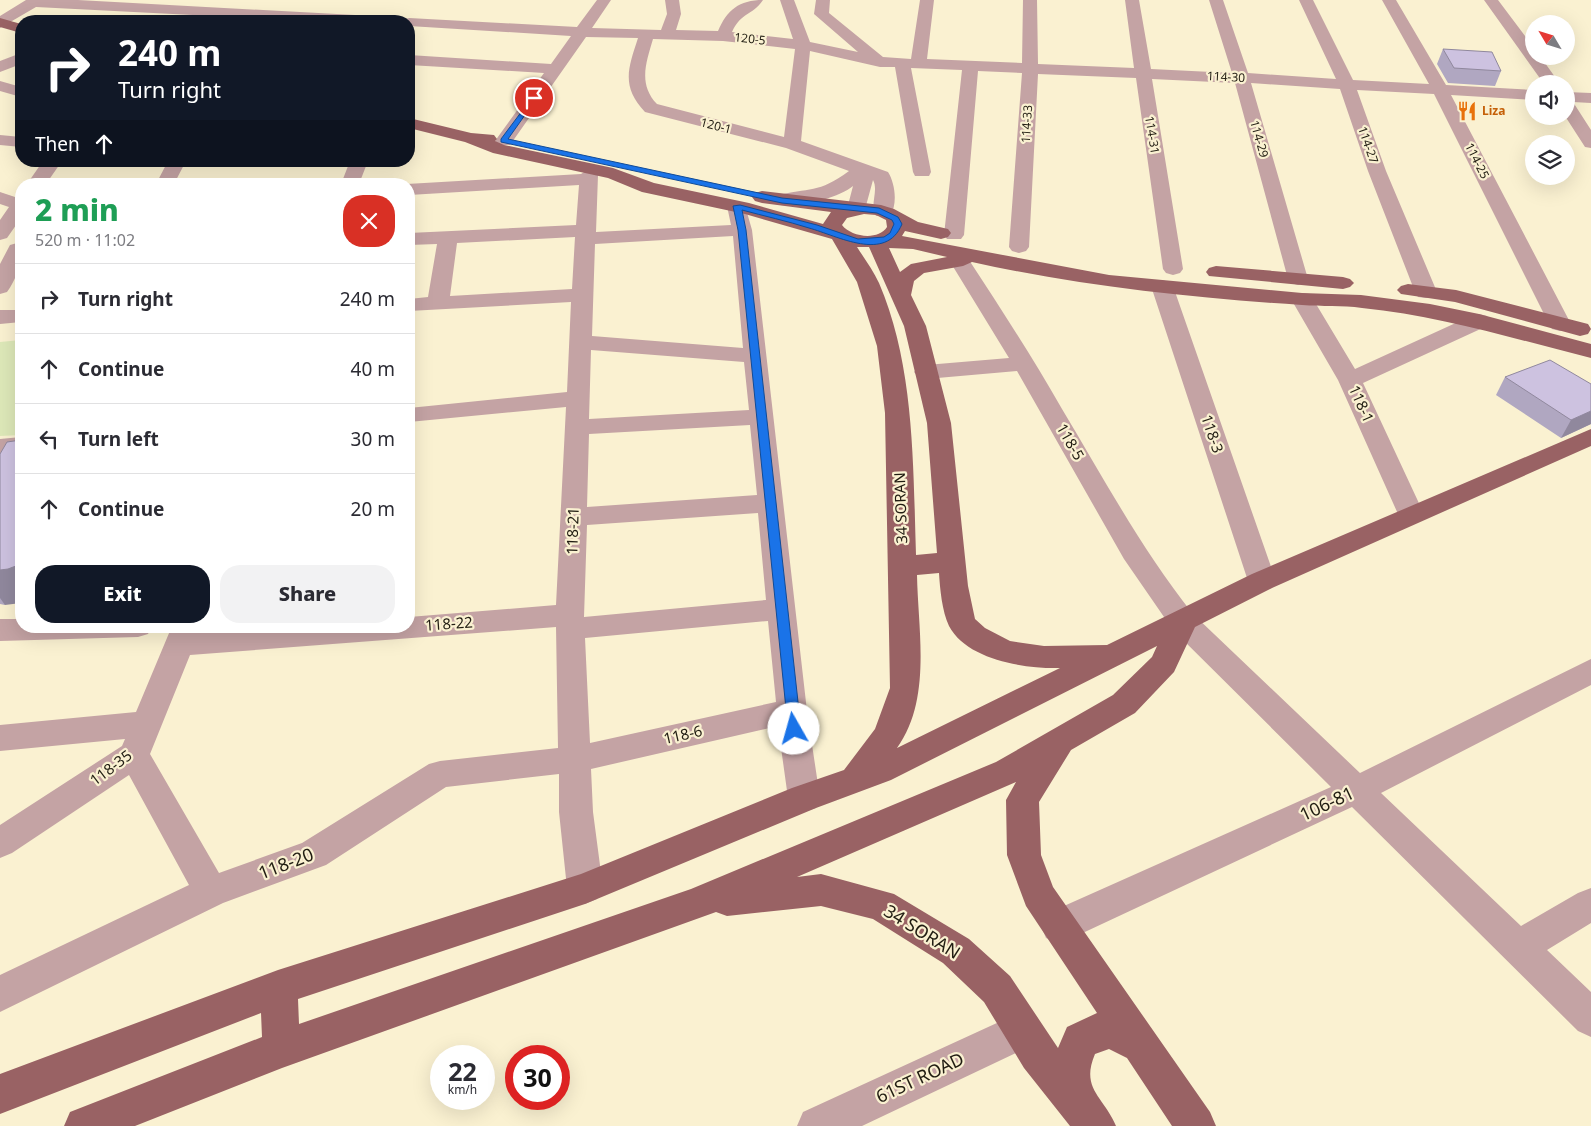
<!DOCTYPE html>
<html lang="en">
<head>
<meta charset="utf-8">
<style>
  :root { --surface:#fff; --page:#f2f2f3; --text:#2b2b33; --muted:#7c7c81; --line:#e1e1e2; --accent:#111827 }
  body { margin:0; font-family:"Noto Sans",sans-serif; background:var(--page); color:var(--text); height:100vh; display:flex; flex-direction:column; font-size:19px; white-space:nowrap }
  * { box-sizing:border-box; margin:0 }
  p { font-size:16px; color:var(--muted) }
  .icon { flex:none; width:28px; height:28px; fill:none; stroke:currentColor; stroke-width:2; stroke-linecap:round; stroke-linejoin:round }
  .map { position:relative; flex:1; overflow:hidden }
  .drawer { position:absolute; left:15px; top:178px; width:400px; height:455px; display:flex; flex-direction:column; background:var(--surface); border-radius:20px; box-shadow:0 5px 20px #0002 }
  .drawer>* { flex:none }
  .banner { position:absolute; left:15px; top:15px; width:400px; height:152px; border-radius:20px; box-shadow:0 5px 20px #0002; background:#111827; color:#fff; overflow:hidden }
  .needle { width:32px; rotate:308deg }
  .tools { position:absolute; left:1525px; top:15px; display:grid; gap:10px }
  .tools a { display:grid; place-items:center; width:50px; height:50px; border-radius:50%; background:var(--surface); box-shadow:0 5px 20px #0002; font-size:25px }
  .speed { position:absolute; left:430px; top:1045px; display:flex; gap:10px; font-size:25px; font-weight:700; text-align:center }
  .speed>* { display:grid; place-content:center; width:65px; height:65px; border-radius:50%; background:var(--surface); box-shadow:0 5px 20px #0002; line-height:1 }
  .speed small { font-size:12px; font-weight:400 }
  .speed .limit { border:8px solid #d22; background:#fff; color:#111 }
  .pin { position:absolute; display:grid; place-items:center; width:42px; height:42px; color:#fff; margin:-21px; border:2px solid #fff; border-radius:50%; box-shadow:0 1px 5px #0007 }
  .me { position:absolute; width:55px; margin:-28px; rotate:353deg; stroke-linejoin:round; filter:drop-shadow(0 0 4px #0008) }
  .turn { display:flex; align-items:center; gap:18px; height:105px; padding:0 20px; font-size:22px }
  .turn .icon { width:65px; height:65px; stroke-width:2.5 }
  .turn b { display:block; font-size:35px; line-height:42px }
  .then { display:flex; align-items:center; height:48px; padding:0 20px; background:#0003; gap:10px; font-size:19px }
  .round { display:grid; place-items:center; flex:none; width:52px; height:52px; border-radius:20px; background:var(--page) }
  .overview { display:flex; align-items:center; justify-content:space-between; height:85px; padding:0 20px }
  h1 { font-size:30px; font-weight:800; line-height:38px; color:#1e9e55 }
  .button { display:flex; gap:10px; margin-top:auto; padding:10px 20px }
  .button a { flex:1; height:58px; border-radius:20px; background:var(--accent); color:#fff; font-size:20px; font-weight:800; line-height:58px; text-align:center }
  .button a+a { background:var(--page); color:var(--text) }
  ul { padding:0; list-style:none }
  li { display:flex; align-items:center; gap:15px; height:70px; padding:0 20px; border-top:1px solid var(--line) }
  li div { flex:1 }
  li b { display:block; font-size:19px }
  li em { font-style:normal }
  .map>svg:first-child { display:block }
  .green { fill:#dde8b8 }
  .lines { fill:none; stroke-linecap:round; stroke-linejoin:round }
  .minor { fill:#c4a3a4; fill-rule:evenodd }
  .major { fill:#996264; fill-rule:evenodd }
  .wall { fill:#b0a7c1 }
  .shaded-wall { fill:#90889d }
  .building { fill:#cdc2e0; stroke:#90889d }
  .route { fill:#1a73e8; stroke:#114b97 }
  .labels { text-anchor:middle; stroke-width:4.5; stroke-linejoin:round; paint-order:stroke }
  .far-street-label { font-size:12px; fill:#211d12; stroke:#faf1d1 }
  .far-food-label { font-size:12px; font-weight:bold; fill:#c56008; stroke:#faf1d1; text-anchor:start }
  .street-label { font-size:15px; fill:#211d12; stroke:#faf1d1 }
  .near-street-label { font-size:18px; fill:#211d12; stroke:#faf1d1 }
</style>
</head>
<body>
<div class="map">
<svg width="1591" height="1126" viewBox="0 0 1591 1126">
  <rect width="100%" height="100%" fill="#faf1d1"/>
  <path class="green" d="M21,340V435L0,436V342Z"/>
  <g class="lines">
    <path class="minor" d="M26,0H78L392,17L399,21H312L36,7L0,28V16Z
      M597,0H611L592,28L661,30L667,14L665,0H679L681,14L676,30L718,31C727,10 739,0 763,0C751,17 742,11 732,32L793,39L780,0H794L810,42L858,52L814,14L816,0H830L829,13L883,57L911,59L920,0H934L927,59L1022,63L1023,0H1037L1038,64L1134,68L1125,0H1139L1151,69L1232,73L1209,0H1223L1248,73L1336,79L1299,0H1313L1353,80L1429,84L1382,0H1396L1446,85L1534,90V100L1451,95L1571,324L1568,329L1560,331L1552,329L1549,324L1434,94L1357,90L1386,171L1437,292L1434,297L1426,298L1418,297L1415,292L1368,171L1340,89L1251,83L1308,279L1305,283L1298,285L1291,283L1288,279L1235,83L1152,79L1183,269L1180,273L1173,275L1166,273L1163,269L1136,78L1038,74L1029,247L1026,251L1019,253L1012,251L1009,247L1022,73L978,71L964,235L961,239H947L944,235L962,70L911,68L931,172L929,176H915L913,172L895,67H880L810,51L801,141L888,172C895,183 898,204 890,216H876C869,206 879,191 873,180L864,213H850L847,209L853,186C837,199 795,209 775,204L772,200L775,196C810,187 818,194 849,171L786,148L645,112C621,86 628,69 638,38L586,37L510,145H498L495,141L544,73L409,65V55L551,64L571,36L409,26V21H402L409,18L577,27ZM653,39L723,41L795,49L784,137L657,104C638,84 646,63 653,39Z
      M1484,0H1498L1534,48V56H1540L1560,84H1544Z
      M21,53V64L0,72V61Z
      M0,81L21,87V97L0,91Z
      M1566,92L1591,93V103L1573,102L1591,130V148L1585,147L1565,116Z
      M0,135L21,137V147L0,145Z
      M43,161H62L46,184H27Z
      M168,161H186L174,184H156Z
      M350,161H368L359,184H341Z
      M589,169L596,171L598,175L596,232L731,225L727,206L730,202H744L752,230L807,711L820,798L816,808L804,812L792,808L788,798L778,726L591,769L593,812L603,888L597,899L585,904L573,899L567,888L559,812V774L446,787L326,865L223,903L0,1012V975L189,885L129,775L12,853L0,858V825L122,746L125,739L0,751V725L136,712L172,626H200L199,632L280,626H409V617L556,605L566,407L409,422V408L567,392L571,302L409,311V299L428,297L437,244L409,245V233L576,225L579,185L409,195L407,184L581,174ZM733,236L743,348L592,336L595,244ZM575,237L572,289L450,296L457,243ZM591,350L744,362L749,410L589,419ZM750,425L757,495L587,507L589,434ZM758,513L766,600L584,617L587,525ZM768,621L776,702L590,743L585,638ZM556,627L558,748L440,761L429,764L302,843L219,873L150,754L190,655Z
      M0,192L21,199V218L7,238L0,240V220L9,207L0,204Z
      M17,243L21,244C21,262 18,277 7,292L0,294V264L10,245Z
      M959,254L966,256L969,260C1001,309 1033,358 1062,409C1104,479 1142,550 1193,614L1360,773L1591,659V685L1381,793L1521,926L1578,893L1591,888V923L1547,950L1591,992V1037L1578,1031L1352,807L1072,938L1059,943L1046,938L1041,926L1046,914L1331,787L1173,630L1124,559L1017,371L926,379L918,377L914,372L918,367L926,365L1009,358L949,260L952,256Z
      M1162,280L1169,282L1173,286L1276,581L1272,588L1262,591L1252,588L1248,581L1151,286L1155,282Z
      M1302,293L1310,294L1355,369L1471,316L1479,314L1487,316L1490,321L1487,326L1363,383L1424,514L1420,520L1411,523L1402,520L1398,514L1338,380L1291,299L1294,294Z
      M0,310H21V322L0,324Z
      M21,437V453L0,455V439Z
      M0,619H21V626H152L148,634L138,637L0,641Z
      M1023,1011L1037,1017L1042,1030L1037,1043L862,1126H797L803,1112Z"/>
    <path class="major" d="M0,18L21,24V33L0,27Z
      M409,118L471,133L494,135L497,139L495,141L504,145L613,168L654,183L749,203L823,224L831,212L762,203L755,201L752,197L755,193L762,191L881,205L894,209L918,222L948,229L951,233L948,237L941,239L905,231L902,236L1109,275L1302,293L1361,295L1430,304L1479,314L1591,344V358C1515,339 1441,316 1362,308C1342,305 1322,307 1302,305C1191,298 1080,286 972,262L963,266L924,273L914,281L911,295L926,326L951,423L968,586L975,619L985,628L1010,641L1044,646L1107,645L1252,574L1591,429V446L1272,588L1195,627L1174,672L1135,713L1071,750L1039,802L1041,855L1053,887L1210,1112L1216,1126H1172L1127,1058L1109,1049L1095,1054C1080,1089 1104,1097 1116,1126H1070L1024,1068L984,1002L943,963L873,919L821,906L727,916L716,912L282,1068L135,1126H64L70,1112L262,1037L261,1013L0,1114V1074L278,970L581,874L792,788L844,770L875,729L890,688L885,413L877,346L857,282L832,239L745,214L642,192L608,178L493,153L465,142L409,128ZM864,214L876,215L886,220L887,227C878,241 851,237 842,225L847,218ZM857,247H869L904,326L927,423L937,553L916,555C913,465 915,367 879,283C873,270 864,258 857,247ZM889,248L913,249L947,257L911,264L900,272ZM939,573C940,589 942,611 949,626C967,660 1025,669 1060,668L897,748C932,699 918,631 917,575ZM1157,646L1152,657L1113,695L996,762L691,889L299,1024L298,999L585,904L816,808L891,780ZM1016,782L1006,800L1007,855L1026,906L1097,1013L1067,1027L1058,1048L1010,976L969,939L894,894L821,874L797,877Z
      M1216,266L1343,277L1350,279L1354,283L1350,287L1343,289L1209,276L1206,272L1209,268Z
      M1408,284L1456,290L1588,324L1591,329L1588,334L1580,336L1455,302L1401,294L1397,290L1401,286Z"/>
  </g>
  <path class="wall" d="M1443,49L1501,71L1495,86L1448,83L1437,64Z
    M1505,377L1591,384V424L1561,438L1496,395Z
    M0,454L5,605L0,604Z"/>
  <path class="shaded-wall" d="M1591,411V424L1561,438L1571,420Z
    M21,564V603L5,605L0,598V570Z"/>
  <path class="building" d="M1443,49L1492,52L1501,71L1454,68Z
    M1550,360L1591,384V411L1571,420L1505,377Z
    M21,440V564L8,569L0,570V454L7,442Z"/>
  <path class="route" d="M534,95L537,98L508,139L782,198L879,208L898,217L902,224C886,263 838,236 809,228C787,221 764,216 742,210L746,230L801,729L799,732H790L788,729L738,230L733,206L740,205L817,225L858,239L884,237L890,233L894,224L892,220L877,213L782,203L501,142V139Z"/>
  <defs>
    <symbol id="restaurant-bare" viewBox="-9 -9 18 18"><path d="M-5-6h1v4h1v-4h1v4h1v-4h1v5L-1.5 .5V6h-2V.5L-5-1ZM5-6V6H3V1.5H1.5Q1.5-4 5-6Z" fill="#e8710a" stroke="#faf1d1" stroke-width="2.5" paint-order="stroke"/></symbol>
  </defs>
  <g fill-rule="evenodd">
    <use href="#restaurant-bare" x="1453" y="97" width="28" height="28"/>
  </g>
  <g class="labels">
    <g class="far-street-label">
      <text transform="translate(750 39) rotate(6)" y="4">120-5</text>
      <text transform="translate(1226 77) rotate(3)" y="4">114-30</text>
      <text transform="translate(1027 124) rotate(-86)" y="4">114-33</text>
      <text transform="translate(716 126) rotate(14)" y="4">120-1</text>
      <text transform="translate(1152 135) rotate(81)" y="4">114-31</text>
      <text transform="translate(1259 139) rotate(74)" y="4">114-29</text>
      <text transform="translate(1368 145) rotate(71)" y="4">114-27</text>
      <text transform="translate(1477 161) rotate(63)" y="4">114-25</text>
    </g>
    <g class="far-food-label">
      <text x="1482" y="115">Liza</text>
    </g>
    <g class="street-label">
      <text transform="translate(1361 404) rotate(66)" y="5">118-1</text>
      <text transform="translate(1212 434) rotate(71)" y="5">118-3</text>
      <text transform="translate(1070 442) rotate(60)" y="5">118-5</text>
      <text transform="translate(901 508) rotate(-92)" y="5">34 SORAN</text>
      <text transform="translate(573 531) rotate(-88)" y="5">118-21</text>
      <text transform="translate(449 624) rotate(-4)" y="5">118-22</text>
      <text transform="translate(683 735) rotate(-13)" y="5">118-6</text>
      <text transform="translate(111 768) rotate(-37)" y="5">118-35</text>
    </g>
    <g class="near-street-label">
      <text transform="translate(1327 804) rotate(-25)" y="6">106-81</text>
      <text transform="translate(286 864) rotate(-21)" y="6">118-20</text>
      <text transform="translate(922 932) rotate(32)" y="6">34 SORAN</text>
      <text transform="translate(920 1078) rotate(-25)" y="6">61ST ROAD</text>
    </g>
  </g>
</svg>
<div class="tools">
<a><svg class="needle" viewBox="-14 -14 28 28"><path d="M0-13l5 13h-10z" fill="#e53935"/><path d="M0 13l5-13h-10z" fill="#7c7c81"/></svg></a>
<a><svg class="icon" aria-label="sound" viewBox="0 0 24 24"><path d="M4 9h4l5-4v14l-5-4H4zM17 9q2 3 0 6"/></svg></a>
<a><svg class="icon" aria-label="layers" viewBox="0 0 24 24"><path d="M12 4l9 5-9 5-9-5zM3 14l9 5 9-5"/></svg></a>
</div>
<div class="speed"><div>22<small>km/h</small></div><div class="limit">30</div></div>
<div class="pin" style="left:534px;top:98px;background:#d93025"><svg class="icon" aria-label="arrive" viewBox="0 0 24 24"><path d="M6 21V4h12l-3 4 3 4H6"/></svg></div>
<svg class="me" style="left:794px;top:729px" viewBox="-20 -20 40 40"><circle r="19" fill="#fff"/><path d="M0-13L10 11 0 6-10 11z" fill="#1a73e8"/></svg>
<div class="banner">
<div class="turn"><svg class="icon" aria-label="right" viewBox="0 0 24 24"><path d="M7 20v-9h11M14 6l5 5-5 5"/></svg><div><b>240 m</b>Turn right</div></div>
<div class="then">Then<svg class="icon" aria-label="ahead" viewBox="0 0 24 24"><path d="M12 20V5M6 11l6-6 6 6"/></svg></div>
</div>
<section class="drawer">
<div class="overview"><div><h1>2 min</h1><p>520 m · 11:02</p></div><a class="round" style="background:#d93025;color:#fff"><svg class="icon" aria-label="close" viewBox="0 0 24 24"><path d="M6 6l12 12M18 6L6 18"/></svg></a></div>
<ul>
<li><svg class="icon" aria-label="right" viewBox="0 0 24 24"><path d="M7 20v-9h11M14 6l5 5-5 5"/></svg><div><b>Turn right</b></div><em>240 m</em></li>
<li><svg class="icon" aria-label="ahead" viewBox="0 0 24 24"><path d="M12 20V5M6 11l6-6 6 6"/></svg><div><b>Continue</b></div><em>40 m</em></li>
<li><svg class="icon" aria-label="left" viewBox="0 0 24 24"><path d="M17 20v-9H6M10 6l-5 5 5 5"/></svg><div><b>Turn left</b></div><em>30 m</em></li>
<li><svg class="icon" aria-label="ahead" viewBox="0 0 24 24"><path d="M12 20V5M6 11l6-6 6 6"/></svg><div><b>Continue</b></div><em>20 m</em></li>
</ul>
<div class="button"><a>Exit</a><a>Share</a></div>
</section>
</div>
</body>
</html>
